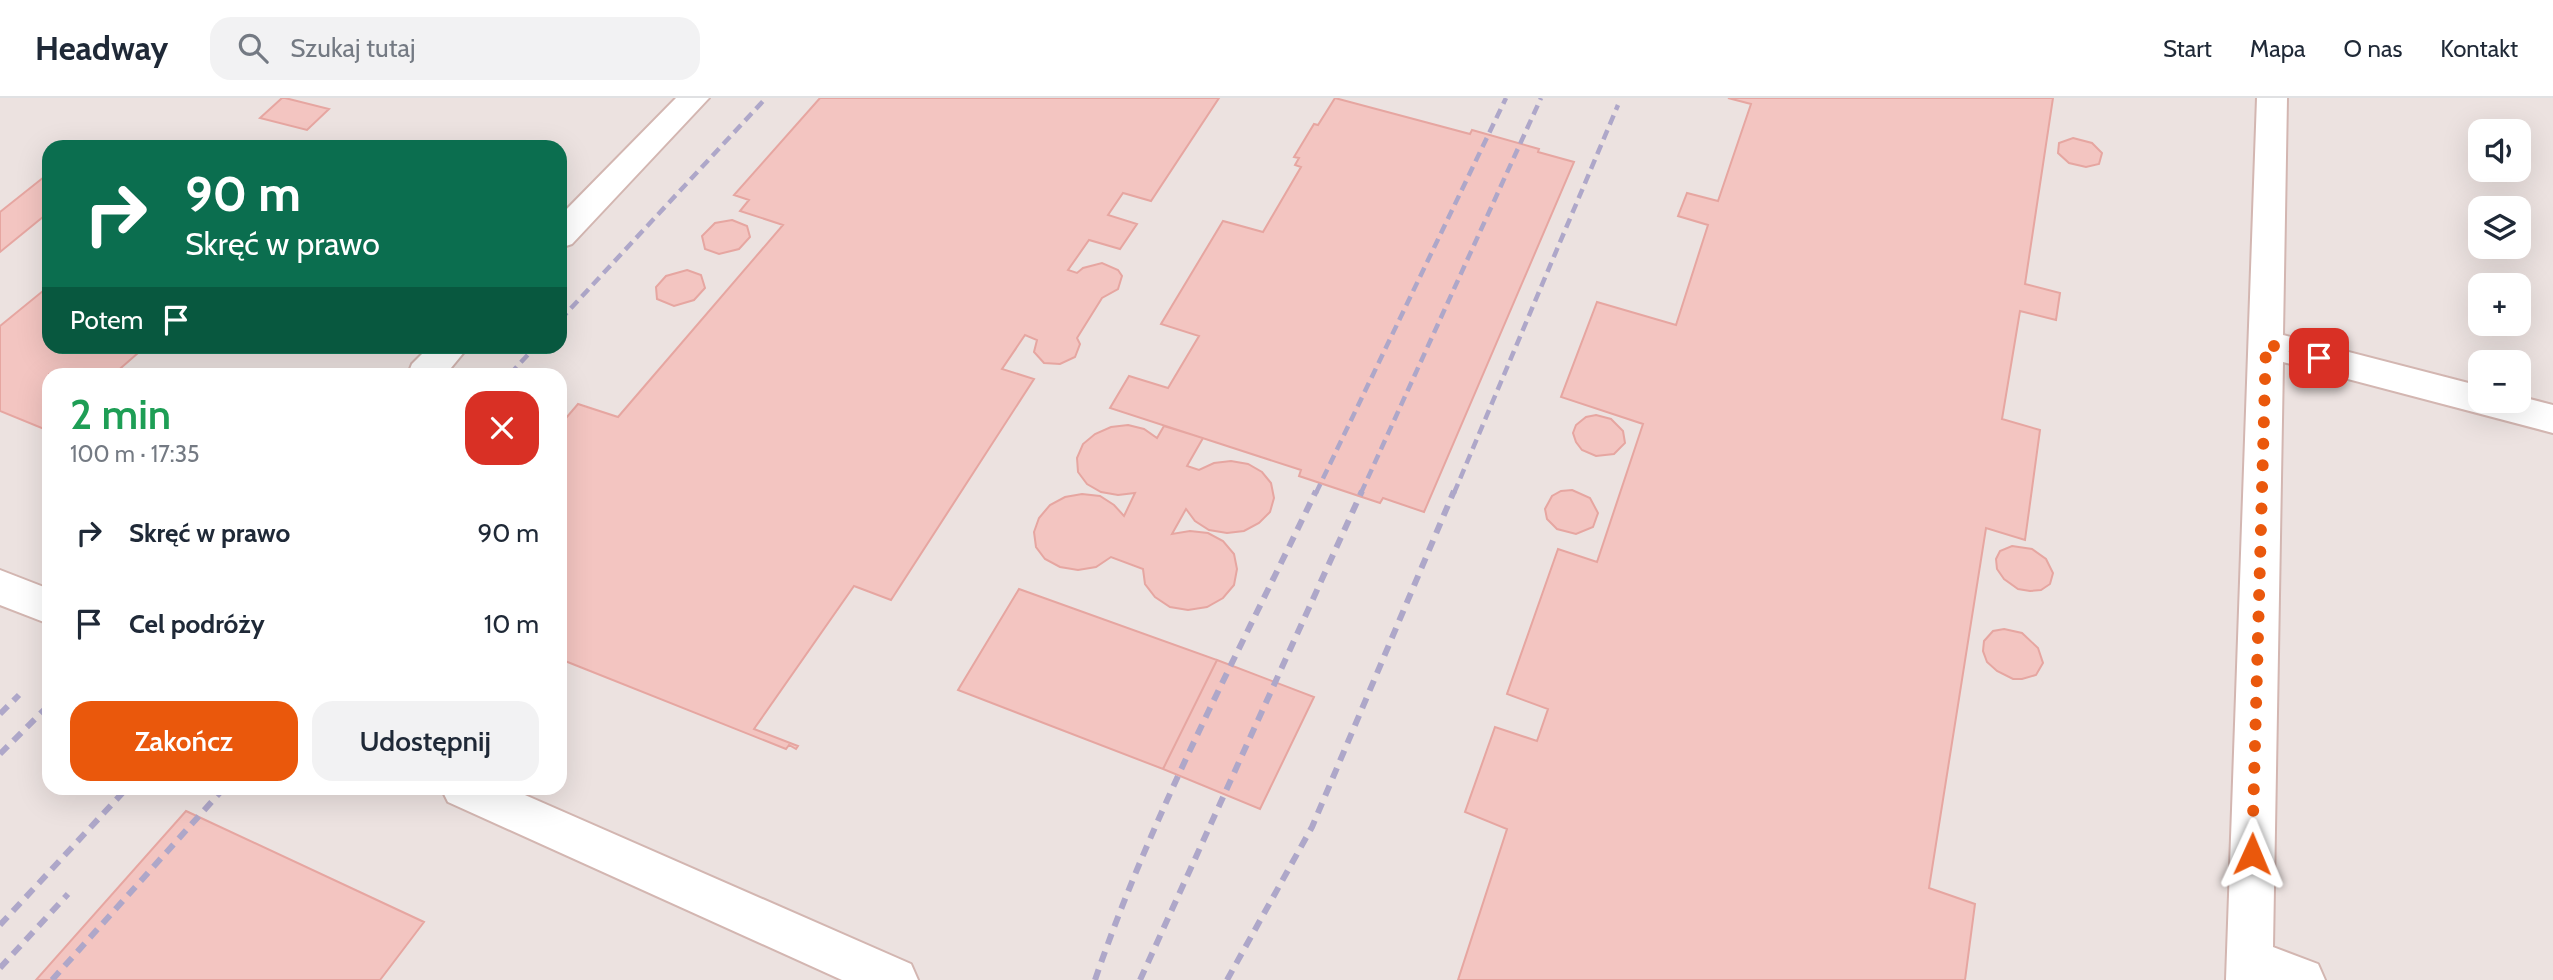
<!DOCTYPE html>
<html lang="pl">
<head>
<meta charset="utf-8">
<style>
  :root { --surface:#fff; --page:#f2f2f3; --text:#1f2937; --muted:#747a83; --line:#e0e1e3; --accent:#ea580c }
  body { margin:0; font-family:Cabin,sans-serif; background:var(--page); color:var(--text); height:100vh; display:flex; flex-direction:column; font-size:26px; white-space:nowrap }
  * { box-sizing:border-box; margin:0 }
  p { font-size:23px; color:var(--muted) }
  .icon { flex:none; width:38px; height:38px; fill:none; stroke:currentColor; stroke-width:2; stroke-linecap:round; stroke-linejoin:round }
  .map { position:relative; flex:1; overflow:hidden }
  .panel { position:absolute; left:42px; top:270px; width:525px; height:427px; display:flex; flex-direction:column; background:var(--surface); border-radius:21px; box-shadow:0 7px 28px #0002 }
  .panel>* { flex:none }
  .hud { position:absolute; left:42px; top:42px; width:525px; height:214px; border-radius:21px; box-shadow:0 7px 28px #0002; background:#0b6e4f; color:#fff; overflow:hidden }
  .controls { position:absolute; left:2468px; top:21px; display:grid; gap:14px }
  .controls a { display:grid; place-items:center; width:63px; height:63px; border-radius:14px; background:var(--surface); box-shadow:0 7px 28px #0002; font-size:35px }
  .pin { position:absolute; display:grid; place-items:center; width:60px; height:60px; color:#fff; margin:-30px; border-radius:14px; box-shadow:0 4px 10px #0006 }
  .me { position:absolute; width:77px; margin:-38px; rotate:1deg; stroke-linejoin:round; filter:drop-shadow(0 0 5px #0008) }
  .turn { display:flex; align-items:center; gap:24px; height:147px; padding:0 28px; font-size:32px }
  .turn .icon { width:91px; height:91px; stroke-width:2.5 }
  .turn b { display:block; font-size:49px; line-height:60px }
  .then { display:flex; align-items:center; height:66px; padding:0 28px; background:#0003; gap:14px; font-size:26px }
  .round { display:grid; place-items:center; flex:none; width:74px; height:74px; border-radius:21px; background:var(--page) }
  .head { display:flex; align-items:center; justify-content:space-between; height:119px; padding:0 28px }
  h1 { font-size:42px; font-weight:600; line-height:52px; color:#1e9e55 }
  .button { display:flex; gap:14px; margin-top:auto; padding:14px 28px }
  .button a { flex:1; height:80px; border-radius:21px; background:var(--accent); color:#fff; font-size:28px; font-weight:600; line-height:80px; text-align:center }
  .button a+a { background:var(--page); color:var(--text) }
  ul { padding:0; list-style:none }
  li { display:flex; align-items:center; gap:21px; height:91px; padding:0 28px }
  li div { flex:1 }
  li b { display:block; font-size:26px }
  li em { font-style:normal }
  header { display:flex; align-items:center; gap:42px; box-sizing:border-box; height:98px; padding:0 35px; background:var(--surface); border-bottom:2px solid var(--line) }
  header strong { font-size:33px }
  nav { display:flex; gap:38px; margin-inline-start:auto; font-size:24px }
  .search { width:490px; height:63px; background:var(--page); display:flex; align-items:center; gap:18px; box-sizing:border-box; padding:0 24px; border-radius:21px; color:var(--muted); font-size:26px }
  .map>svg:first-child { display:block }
  .industrial { fill:#ece2e0; fill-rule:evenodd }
  .building { fill:#f3c5c1; stroke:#e6a6a1; stroke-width:2 }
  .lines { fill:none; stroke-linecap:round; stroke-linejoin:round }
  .minor-casing { stroke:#d3b6b1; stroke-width:4 }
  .minor { fill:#fff; fill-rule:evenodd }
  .rail-far1 { stroke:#aea7c9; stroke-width:4.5; stroke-dasharray:10 6; stroke-linecap:butt }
  .rail { stroke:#aea7c9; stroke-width:6; stroke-dasharray:11 8; stroke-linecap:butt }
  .route { stroke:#ea580c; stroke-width:12; stroke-dasharray:0 21.6 }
</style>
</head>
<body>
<header>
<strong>Headway</strong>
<div class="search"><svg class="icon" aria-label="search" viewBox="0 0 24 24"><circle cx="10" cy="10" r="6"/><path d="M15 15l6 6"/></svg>Szukaj tutaj</div>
<nav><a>Start</a><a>Mapa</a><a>O nas</a><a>Kontakt</a></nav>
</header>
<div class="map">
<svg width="2553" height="882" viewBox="0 0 2553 882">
  <rect width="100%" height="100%" fill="#fdf0ea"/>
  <path class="industrial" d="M0,0H2553V882H0ZM2480,33H2518V72H2480ZM49,49H560V248H49ZM2480,110H2518V149H2480ZM2480,187H2518V226H2480ZM2480,264H2518V303H2480ZM49,276H560V690H49Z"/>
  <path class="building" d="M282,0H285L329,11L307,32L260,20Z
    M820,0H1219L1151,103L1123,95L1108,117L1137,126L1120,151L1089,142L1068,172L1077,175L1083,170L1102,165L1118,172L1122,178L1118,191L1102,200L1077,240L1080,246L1075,259L1060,266L1044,265L1034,254L1037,242L1025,237L1002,271L1034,281L891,502L854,488L754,631L798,648L796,651L789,647L786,651L560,561V327L578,306L618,319L783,127L740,113L749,102L734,97Z
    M1335,0L1470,36L1472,32L1539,51L1538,54L1574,64L1424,414L1383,400L1380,405L1299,378L1301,372L1110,310L1129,278L1168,290L1199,238L1161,226L1223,123L1263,134L1301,69L1295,67L1299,60L1294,59L1314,26L1318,27Z
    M1728,0H2053L2025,186L2060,195L2056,222L2020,213L2002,321L2040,332L2025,442L1986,430L1929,790L1975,806L1965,882H1458L1507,731L1465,714L1495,629L1537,643L1548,611L1507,596L1558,451L1597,464L1643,326L1561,299L1597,204L1676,227L1708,127L1678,118L1687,95L1718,103L1751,6Z
    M2073,40L2092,45L2102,55L2099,66L2086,69L2069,65L2058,55L2059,45Z
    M49,75V114L0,154V114Z
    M732,122L747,128L750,139L739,151L719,156L705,151L702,138L715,125Z
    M687,172L701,177L705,190L694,202L674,208L657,201L656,189L666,178Z
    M49,188V248H146L114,276H49V333L0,313V228Z
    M1596,317L1611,321L1623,333L1625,345L1614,356L1596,358L1582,352L1576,344L1573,335L1576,327L1586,319Z
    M1128,327L1144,331L1157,340L1164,328L1203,340L1187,368L1199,372L1214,365L1231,363L1248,366L1262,374L1271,385L1274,400L1270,414L1259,425L1244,433L1227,435L1209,432L1195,423L1186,411L1172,436L1190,433L1208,435L1223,443L1234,456L1237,471L1234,487L1223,500L1207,509L1188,512L1170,509L1155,499L1145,486L1143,471L1111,459L1096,469L1078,472L1060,469L1045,461L1036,449L1034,434L1039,420L1050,407L1065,399L1082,396L1100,398L1114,407L1124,418L1135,395L1118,397L1101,394L1087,386L1078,374L1077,360L1083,346L1095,336L1111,329Z
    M1572,392L1590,400L1598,415L1593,429L1576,436L1557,431L1547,421L1545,411L1552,398L1561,393Z
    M2012,448L2032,451L2046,461L2053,475L2050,486L2041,492L2030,493L2018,491L2004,481L1997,471L1996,461L2000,453Z
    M1019,491L1217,562L1163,671L958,592Z
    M2004,531L2022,535L2038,550L2043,565L2036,577L2022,581H2013L1997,573L1987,564L1983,553L1984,543L1993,533Z
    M1217,562L1314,599L1260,711L1163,671Z
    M186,713L424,824L380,882H36Z"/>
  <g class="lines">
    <defs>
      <path id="minor" d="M676,0H709L572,146L560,150V118Z
        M2257,0H2287L2283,237L2480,288V303H2518V298L2553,307V335L2283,264L2273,849L2318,866L2325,882H2226Z
        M430,248H469L446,276H408L412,266Z
        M0,472L49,491V526L0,507Z
        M441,690H509L911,866L918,882H842L448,704Z"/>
    </defs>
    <use href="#minor" class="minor-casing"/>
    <use href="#minor" class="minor"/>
    <path class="rail-far1" d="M560,222L766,0
      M510,276L536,248
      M1316,395L1506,0
      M1361,395L1541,0
      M1454,395L1618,7"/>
    <path class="rail" d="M0,616L19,597
      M0,656L47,609
      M0,827L127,690
      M0,870L68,796
      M52,882L224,690
      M1095,882C1153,713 1239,554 1316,393
      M1140,882L1362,393
      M1227,882L1312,729L1454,393"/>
  </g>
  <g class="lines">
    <path class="route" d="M2252,756L2266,246L2319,260"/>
  </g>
</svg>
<div class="controls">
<a><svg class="icon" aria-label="sound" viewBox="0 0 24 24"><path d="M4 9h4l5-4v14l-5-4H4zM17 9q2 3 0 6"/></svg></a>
<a><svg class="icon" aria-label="layers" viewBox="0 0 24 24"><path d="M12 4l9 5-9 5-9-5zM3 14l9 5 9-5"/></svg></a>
<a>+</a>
<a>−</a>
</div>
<div class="pin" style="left:2319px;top:260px;background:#d93025"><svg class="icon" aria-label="arrive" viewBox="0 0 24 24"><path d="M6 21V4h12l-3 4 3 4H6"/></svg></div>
<svg class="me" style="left:2252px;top:756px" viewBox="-20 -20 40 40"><path d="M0-17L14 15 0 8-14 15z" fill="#ea580c" stroke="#fff" stroke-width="4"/></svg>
<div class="hud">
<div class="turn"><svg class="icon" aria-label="right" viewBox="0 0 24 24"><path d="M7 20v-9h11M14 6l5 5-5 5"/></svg><div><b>90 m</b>Skręć w prawo</div></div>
<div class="then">Potem<svg class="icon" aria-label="arrive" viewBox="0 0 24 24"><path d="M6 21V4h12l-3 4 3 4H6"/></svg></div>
</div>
<section class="panel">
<div class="head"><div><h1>2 min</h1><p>100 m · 17:35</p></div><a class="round" style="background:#d93025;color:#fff"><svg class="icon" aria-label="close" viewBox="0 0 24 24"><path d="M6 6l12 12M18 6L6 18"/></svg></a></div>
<ul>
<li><svg class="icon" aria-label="right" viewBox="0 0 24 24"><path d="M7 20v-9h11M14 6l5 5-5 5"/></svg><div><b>Skręć w prawo</b></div><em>90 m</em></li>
<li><svg class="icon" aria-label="arrive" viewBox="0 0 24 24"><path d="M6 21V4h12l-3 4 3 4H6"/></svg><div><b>Cel podróży</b></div><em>10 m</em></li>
</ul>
<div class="button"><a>Zakończ</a><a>Udostępnij</a></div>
</section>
</div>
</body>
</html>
